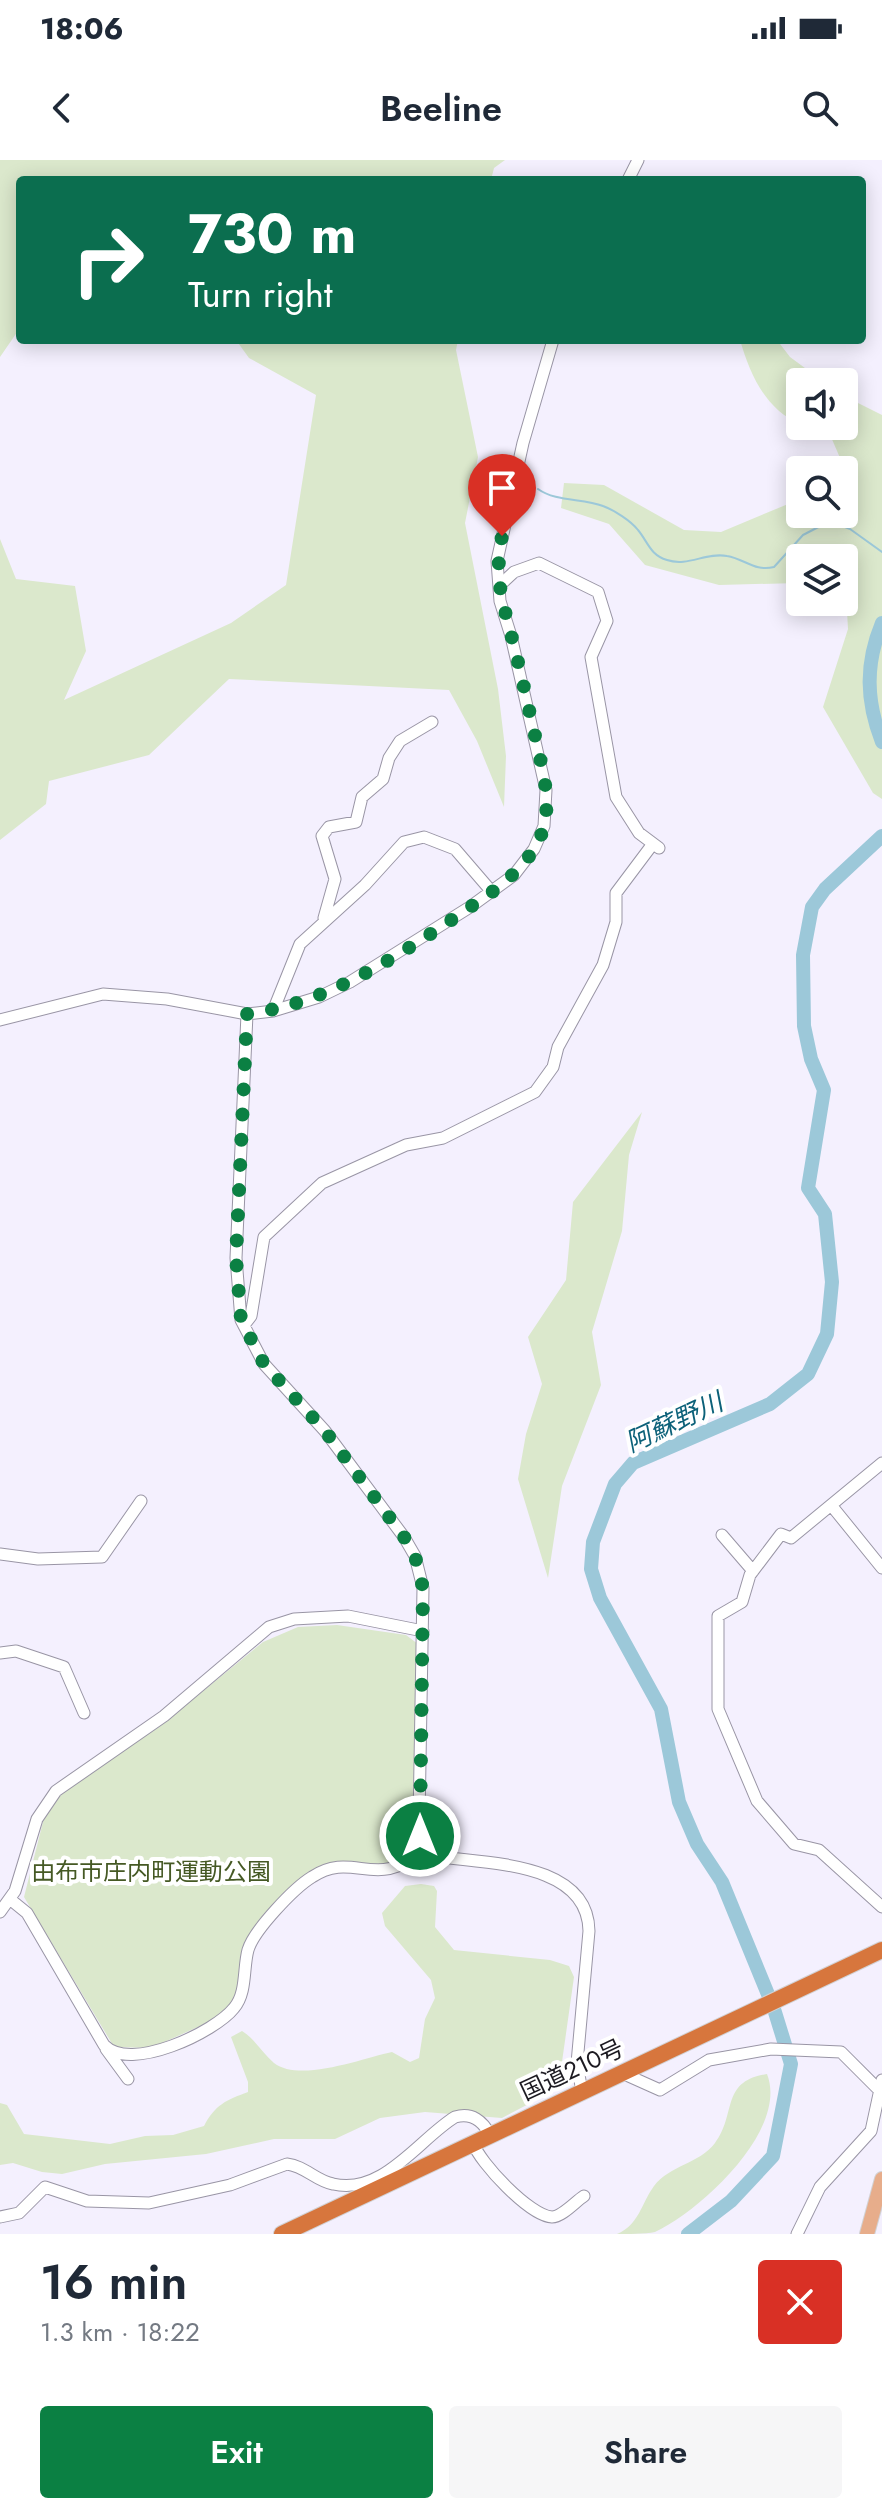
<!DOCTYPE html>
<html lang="en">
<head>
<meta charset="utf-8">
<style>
  :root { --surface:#fff; --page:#f6f6f7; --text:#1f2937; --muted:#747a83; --accent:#0b8043 }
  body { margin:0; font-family:Jost,"Noto Sans JP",sans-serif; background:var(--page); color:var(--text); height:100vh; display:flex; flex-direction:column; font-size:30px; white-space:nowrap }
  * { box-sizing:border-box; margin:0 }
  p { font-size:26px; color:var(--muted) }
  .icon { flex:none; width:44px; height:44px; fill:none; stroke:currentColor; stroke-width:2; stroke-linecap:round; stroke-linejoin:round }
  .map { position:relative; height:2074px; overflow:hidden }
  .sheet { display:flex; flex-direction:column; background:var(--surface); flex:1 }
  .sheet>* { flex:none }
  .banner { position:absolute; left:16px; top:16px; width:850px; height:168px; border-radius:8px; box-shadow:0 4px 20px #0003; background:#0b6e4f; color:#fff; overflow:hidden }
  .fabs { position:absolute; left:786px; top:208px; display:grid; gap:16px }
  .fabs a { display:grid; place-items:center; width:72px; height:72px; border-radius:8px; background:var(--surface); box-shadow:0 4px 20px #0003; font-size:40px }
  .pin { position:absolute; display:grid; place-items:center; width:68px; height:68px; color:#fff; margin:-82px -34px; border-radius:50% 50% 50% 0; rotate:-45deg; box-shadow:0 0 8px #0007 }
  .pin .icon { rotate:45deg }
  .me { position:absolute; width:88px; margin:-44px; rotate:0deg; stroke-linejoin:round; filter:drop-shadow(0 0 6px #0008) }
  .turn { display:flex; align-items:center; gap:28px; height:168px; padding:0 40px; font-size:36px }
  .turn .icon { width:104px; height:104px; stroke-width:2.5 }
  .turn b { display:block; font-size:56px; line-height:68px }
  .round { display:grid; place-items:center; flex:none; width:84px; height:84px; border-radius:8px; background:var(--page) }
  .summary { display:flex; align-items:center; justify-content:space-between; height:136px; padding:0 40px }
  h1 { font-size:48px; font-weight:600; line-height:60px }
  .button { display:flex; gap:16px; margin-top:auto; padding:16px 40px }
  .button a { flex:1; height:92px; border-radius:8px; background:var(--accent); color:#fff; font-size:32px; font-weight:600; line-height:92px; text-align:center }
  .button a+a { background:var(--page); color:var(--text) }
  .status { display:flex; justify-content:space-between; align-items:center; height:56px; padding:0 40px; background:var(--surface); direction:ltr }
  .status svg { height:22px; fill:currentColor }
  header { display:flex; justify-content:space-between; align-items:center; height:104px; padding:0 40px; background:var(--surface); font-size:36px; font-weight:600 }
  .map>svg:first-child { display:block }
  .green { fill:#dbe8cc }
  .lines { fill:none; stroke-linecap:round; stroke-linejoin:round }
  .stream { stroke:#9cc8d9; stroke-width:2 }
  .river { stroke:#9cc8d9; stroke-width:14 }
  .minor-casing { stroke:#9995a5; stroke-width:13 }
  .major-casing { stroke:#d2d1d3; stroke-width:16 }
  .highway-casing { stroke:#d2d1d3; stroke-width:18 }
  .minor { stroke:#fff; stroke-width:11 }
  .major { stroke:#e7ad8b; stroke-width:14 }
  .highway { stroke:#d7763d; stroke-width:16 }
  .route { stroke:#0b8043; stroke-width:14; stroke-dasharray:0 25.2 }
  .labels { text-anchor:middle; stroke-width:8; stroke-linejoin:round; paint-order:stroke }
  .park-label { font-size:24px; fill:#455924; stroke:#fff }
  .street-label { font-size:24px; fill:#1c1a21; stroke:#fff }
  .water-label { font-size:26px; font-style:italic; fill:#0c6179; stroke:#fff }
</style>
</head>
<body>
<div class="status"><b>18:06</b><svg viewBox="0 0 49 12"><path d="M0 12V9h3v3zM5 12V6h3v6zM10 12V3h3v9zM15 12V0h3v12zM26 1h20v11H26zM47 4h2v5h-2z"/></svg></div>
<header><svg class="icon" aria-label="back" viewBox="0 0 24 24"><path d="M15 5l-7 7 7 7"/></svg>Beeline<svg class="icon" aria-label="search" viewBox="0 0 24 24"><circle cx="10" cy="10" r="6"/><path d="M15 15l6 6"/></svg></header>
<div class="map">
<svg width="882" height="2074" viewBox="0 0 882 2074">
  <rect width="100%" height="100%" fill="#f4f0fe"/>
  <path class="green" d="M0,0H505L494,8L491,20H20V168L0,197Z
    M236,180H458L456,190L478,297L465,363L498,529L506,596L504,647L477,581L449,530L229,519L149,595L49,621L46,644L0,680V379L16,419L75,426L86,491L64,540L231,463L286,425L316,235L249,198Z
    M740,180H777L790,197L824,222H800V264C765,249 750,214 740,180Z
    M844,236L882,255V639L873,633L823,547L848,469L844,398H800L798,423L719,425L645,405L609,364L561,348L564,323L604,325L684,370L721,372L800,339V354H844V325L850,321L831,277L805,266H844Z
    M642,952L629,995L622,1071L592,1172L601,1225L562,1326L548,1418L518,1319L526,1274L542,1224L528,1177L566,1120L573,1042Z
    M337,1465L406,1475L418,1484L413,1693L399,1705L329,1704L247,1779L240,1801L238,1834L218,1858L151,1888L114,1887L24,1737L45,1654L71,1623L159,1567L263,1482L298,1467Z
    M421,1724L434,1726L437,1731L435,1767L454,1790L550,1800L569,1806L574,1817L561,1909L542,1937L502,1958L425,1952L380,1958L335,1979H274L206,1994L105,2004L62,2014L42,2012L13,2003L0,2005V1943L7,1945L24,1974L110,1984L145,1976L173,1975L204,1966C215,1945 226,1940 248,1932V1922L231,1877L242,1871C255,1879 262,1893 274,1903C300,1923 363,1898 392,1892L410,1902L419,1898L425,1859L435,1838L431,1820L385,1766L382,1753L405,1726Z
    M767,1914C789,1970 700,2051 655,2072C645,2074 628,2074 617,2074C639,2065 641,2044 654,2026C670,2005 699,2004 715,1983C737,1954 720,1921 767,1914Z"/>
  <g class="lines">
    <path class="stream" d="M538,329C556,342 583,338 603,346C614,350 631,361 638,370C648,382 650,395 667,400C688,407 706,392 727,396C745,399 755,412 774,407L803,375L830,361L850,369L882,392"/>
    <path class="river" d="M882,463C865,504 866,541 882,582
      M688,2074L731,2041L773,1996L791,1904L774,1849L722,1722L697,1684L679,1642L661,1549L600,1438L591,1409L593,1382L615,1324L633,1303L770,1244L808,1214L827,1174L832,1122L825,1054L808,1028L824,930L811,899L804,866L803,795L812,747L825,729L882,676"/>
    <defs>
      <path id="minor" d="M628,20L638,0
        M499,426L514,412L539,403L598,432L607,461L591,497L616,637L639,673L659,688
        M324,758L335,719L322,676L329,667L356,662L362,637L383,619L389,598L400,581L432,562
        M273,851L300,784L365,725L404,682L424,677L455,689L492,732
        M247,854L236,1098L241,1160L264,1204L325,1271L404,1377L415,1396L423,1428L419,1660L424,1688L435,1696C485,1704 588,1701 589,1771L577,1903L582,1932
        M0,860L103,834L167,839L247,854L273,851L319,837L350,822L470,747L514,715L534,689L544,666L546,630L511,476L500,441L497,401L523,283L553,180
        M244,1165L251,1156L264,1077L322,1023L406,985L443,978L535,932L553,907L558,887L603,805L616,762V733L652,685
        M882,1303L791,1378L781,1374L750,1415L742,1442L718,1456V1549L757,1641L794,1684L819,1690L882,1747
        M831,1345L882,1408
        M722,1375L753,1411
        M0,1394L38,1399L102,1397L141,1341
        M0,1493L16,1491L64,1507L84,1553
        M11,1740L27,1753L104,1885C130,1913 215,1872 234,1848C247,1833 243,1808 248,1790C254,1770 294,1728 312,1717C354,1689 376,1733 424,1689
        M0,1752L15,1731L37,1659L56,1631L164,1556L269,1467L294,1459L348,1456L423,1471
        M106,1889L128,1919
        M622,1913L660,1930L709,1900L771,1889L841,1892L881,1932
        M473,1983C480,2003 530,2056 552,2057C562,2057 576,2041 584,2036
        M0,2057L19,2053L45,2027L87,2041L149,2043L230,2025L287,2004C305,2006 316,2021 333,2024C383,2036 420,1978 455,1957C472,1952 483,1961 490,1975
        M797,2074L820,2027L871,1971L882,1920"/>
      <path id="major" d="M867,2074L882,2019"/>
      <path id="highway" d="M282,2074L882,1790"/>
    </defs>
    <use href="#minor" class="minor-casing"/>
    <use href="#major" class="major-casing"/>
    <use href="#highway" class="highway-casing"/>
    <use href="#minor" class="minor"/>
    <use href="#major" class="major"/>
    <use href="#highway" class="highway"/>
  </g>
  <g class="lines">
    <path class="route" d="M420,1676L423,1428L415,1396L404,1377L325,1271L264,1204L241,1160L236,1098L247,854C336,843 419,782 492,732C514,715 537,694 544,666C551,637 542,608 536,580C528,546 521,512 512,478C502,439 494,417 502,376"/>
  </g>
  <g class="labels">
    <g class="park-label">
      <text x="151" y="1720">由布市庄内町運動公園</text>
    </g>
    <g class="street-label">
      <text transform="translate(572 1910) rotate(-25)" y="8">国道210号</text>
    </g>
    <g class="water-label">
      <text transform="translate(674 1262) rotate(-25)" y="9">阿蘇野川</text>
    </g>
  </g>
</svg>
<div class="fabs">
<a><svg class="icon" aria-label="sound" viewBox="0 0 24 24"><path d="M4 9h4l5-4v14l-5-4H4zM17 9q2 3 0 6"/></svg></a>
<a><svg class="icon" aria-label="search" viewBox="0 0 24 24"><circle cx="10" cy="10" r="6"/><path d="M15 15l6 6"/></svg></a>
<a><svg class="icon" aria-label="layers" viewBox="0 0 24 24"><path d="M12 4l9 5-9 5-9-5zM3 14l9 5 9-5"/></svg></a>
</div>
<div class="pin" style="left:502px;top:376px;background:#d93025"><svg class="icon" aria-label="arrive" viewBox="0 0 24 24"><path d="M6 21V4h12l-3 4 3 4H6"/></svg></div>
<svg class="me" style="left:420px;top:1676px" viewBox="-20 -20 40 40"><circle r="17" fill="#0b8043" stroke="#fff" stroke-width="3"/><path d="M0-11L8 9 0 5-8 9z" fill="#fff"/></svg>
<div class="banner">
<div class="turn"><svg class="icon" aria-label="right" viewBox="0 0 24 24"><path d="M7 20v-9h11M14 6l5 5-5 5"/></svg><div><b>730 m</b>Turn right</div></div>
</div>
</div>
<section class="sheet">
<div class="summary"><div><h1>16 min</h1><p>1.3 km · 18:22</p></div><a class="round" style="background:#d93025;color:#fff"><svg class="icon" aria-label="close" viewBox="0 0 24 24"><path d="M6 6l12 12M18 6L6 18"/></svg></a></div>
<div class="button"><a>Exit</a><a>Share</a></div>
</section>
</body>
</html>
